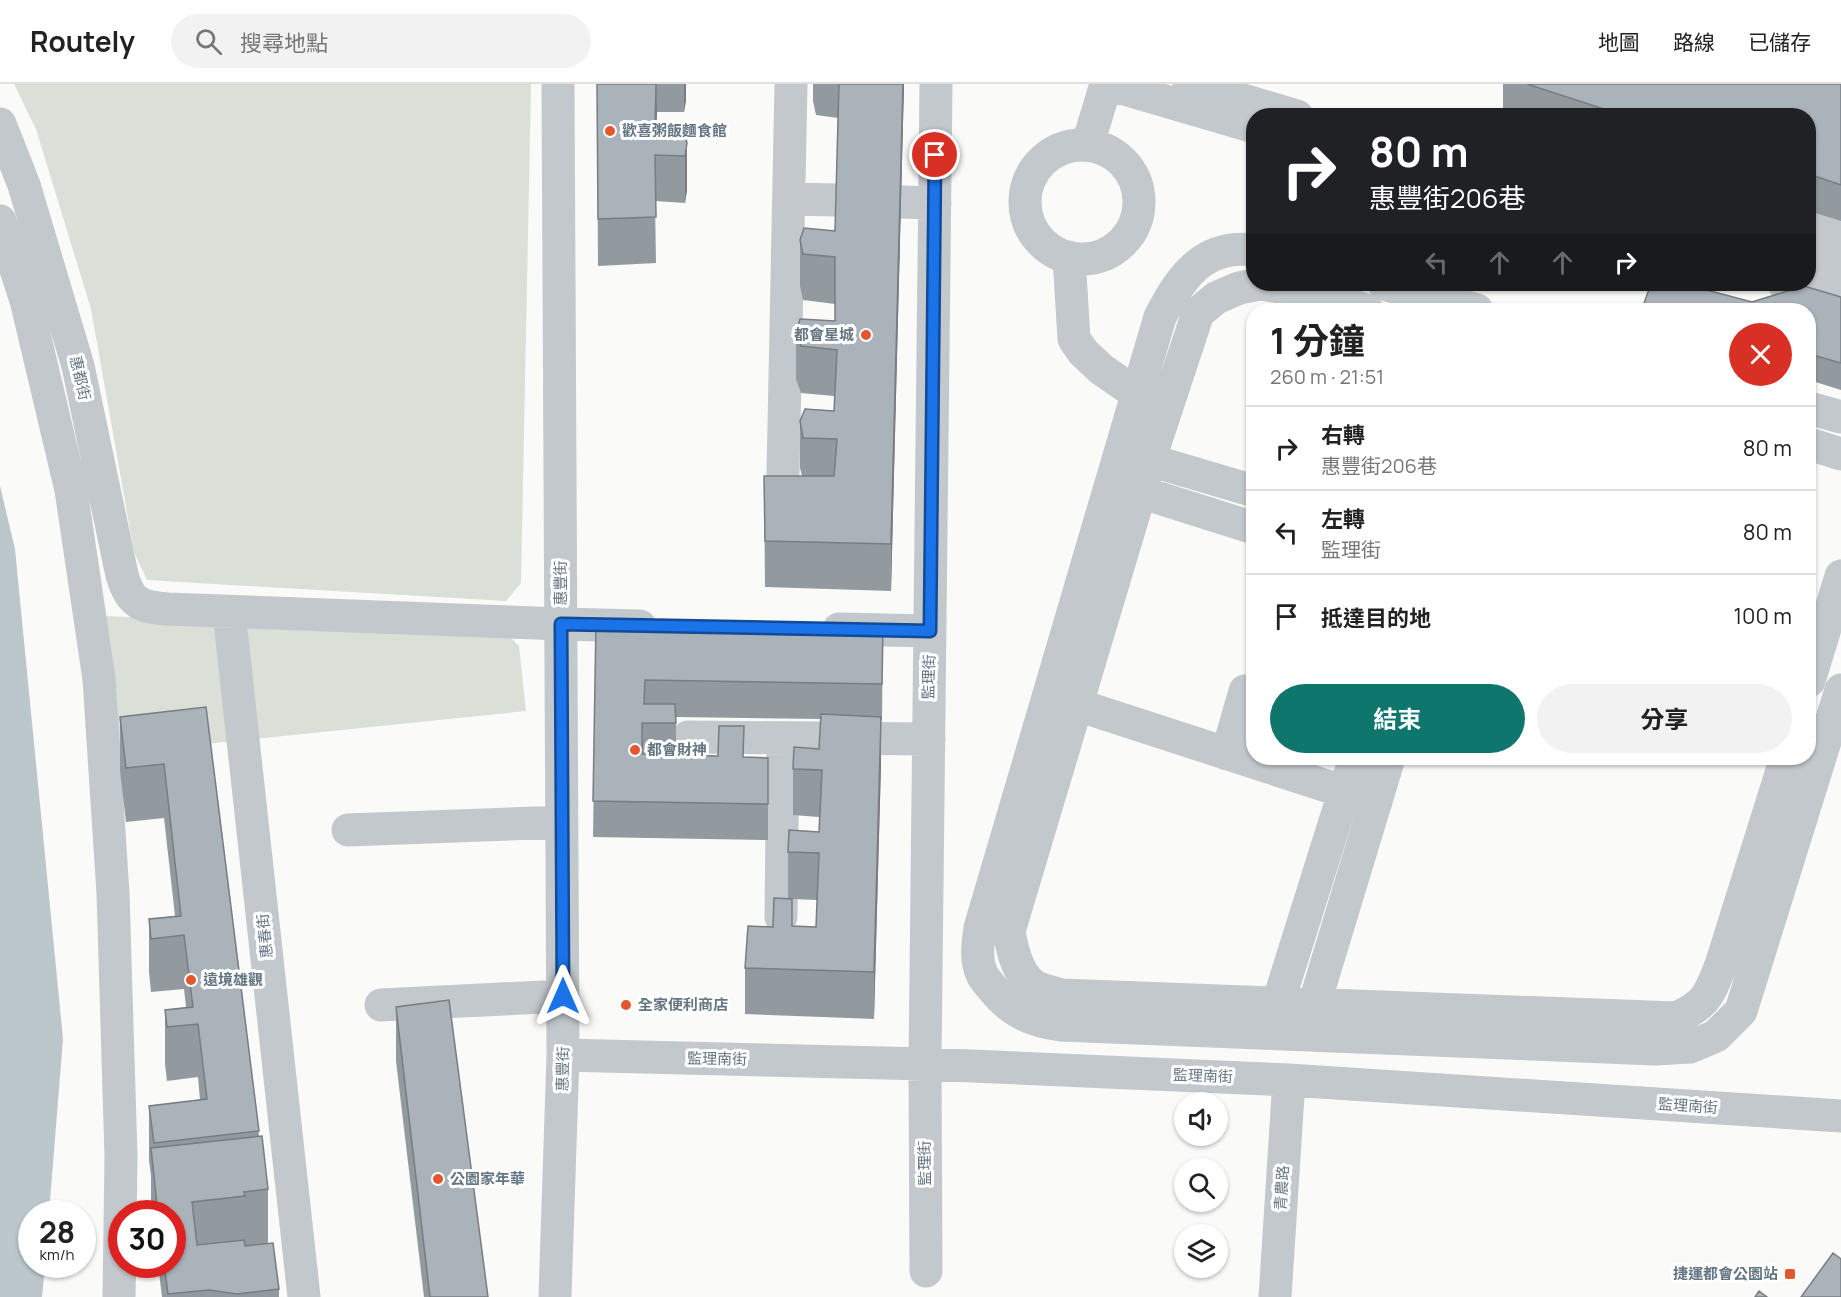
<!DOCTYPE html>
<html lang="zh-TW">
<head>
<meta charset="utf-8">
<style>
  :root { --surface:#fff; --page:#f2f2f2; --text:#222; --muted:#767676; --line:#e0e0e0; --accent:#0f766e }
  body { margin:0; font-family:Manrope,"Noto Sans TC",sans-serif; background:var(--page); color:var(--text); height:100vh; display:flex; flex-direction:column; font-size:22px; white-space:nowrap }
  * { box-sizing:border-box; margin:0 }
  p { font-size:20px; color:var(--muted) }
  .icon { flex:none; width:33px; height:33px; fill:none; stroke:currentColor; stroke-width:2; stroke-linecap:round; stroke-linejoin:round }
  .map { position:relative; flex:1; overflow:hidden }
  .drawer { position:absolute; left:1246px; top:219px; width:570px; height:462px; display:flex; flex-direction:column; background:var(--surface); border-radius:24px; box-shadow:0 2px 4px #0004 }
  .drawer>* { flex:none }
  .top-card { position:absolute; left:1246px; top:24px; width:570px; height:183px; border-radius:24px; box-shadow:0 2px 4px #0004; background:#202124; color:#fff; overflow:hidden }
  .controls { position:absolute; left:1174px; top:1008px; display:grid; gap:12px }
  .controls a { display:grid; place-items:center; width:54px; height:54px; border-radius:50%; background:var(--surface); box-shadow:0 2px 4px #0004; font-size:30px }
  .speed { position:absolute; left:18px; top:1116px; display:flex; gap:12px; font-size:30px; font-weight:700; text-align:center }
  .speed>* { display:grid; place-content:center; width:78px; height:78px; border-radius:50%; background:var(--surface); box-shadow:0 2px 4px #0004; line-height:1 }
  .speed small { font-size:15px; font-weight:400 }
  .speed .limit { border:9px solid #d22; background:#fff; color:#111 }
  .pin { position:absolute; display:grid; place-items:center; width:51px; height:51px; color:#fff; margin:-26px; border:3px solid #fff; border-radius:50%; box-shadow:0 2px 6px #0007 }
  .me { position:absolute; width:66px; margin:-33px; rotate:0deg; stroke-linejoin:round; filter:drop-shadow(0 0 4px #0008) }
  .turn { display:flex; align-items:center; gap:21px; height:126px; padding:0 24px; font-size:27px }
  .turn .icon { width:78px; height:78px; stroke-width:2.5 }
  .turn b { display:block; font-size:42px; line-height:51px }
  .lanes { display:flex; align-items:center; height:57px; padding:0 24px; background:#0003; justify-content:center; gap:30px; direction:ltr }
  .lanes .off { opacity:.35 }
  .round { display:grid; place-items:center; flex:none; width:63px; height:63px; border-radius:32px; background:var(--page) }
  .summary { display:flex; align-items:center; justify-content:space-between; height:102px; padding:0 24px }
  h1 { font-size:36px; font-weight:700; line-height:45px }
  .cta { display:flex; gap:12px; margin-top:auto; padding:12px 24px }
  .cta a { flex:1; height:69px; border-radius:36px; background:var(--accent); color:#fff; font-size:24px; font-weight:700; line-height:69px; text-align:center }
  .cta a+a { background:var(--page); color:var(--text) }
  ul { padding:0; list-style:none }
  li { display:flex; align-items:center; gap:18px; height:84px; padding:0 24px; border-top:2px solid var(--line) }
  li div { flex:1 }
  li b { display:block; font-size:22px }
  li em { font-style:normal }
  header { display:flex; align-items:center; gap:36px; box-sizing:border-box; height:84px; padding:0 30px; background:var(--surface); border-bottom:2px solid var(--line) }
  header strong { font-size:28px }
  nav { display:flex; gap:33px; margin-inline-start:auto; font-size:21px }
  .search { width:420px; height:54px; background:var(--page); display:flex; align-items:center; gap:15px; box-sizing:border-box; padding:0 21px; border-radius:33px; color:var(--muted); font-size:22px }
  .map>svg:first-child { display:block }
  .green { fill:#dadfd7 }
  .water { fill:#bbc7cb }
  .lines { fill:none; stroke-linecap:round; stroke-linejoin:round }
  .minor { stroke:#c3c8cc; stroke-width:33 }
  .wall { fill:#929a9f; fill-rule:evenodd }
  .shaded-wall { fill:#777d82 }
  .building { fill:#aab3b9; stroke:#777d82; stroke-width:1.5 }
  .route-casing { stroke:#114b97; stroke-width:15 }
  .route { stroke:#1a73e8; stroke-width:10 }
  .poi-dot { fill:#e4572e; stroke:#fff; stroke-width:2 }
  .labels { text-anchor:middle; stroke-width:6; stroke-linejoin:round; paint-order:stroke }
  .poi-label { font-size:15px; font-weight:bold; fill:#657683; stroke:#fff; text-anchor:start }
  .street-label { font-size:15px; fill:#657683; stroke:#fff }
</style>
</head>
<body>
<header>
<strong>Routely</strong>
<div class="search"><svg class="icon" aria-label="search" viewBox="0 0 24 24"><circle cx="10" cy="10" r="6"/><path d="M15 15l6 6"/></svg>搜尋地點</div>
<nav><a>地圖</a><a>路線</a><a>已儲存</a></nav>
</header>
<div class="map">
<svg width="1841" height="1213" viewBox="0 0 1841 1213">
  <rect width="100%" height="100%" fill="#fafaf8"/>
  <path class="green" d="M14,0H531L521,499L506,517L147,496L134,468L91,225L36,45Z
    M104,532L504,547L519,562L526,627L118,669Z"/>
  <path class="water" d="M0,402L15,465L63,955L49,1129L32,1130V1180L45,1181L42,1213H0Z"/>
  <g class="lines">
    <path class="minor" d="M1107,0L1254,43
      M1189,0L1297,32
      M0,40L24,101L78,282L122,491C130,519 140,523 168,525L561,540L640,542
      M1088,60L1106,0
      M1025 118a57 57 0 1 1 114 0a57 57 0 1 1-114 0Z
      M789,115L837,116
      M901,118L935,119
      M0,137L26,216L71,406L99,595L113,809L121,1072L119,1213
      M1809,137L1811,131
      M1254,166C1203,160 1181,193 1160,233L980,844C978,859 975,875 982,890C984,895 989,900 993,905C1011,928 1032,937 1061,941L1655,965L1690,963L1716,952L1741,927L1841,606
      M1069,173L1074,255L1083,268L1101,285L1137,310
      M1809,185C1828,176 1830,158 1836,139
      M1384,200L1477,226
      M1784,200L1802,205L1836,196L1841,192
      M1367,226L1294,205L1260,200L1239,204L1216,214L1198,229L1155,359L1009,847C1012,866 1018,894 1038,904C1045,907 1053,908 1061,911L1676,934C1707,920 1709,911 1721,881L1786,674
      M1809,324L1841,333
      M1809,360L1841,370
      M1129,370L1254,407
      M783,390L791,0
      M1121,402L1254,444
      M229,528L304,1213
      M839,545L930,547
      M1809,597L1841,492
      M1056,614L1376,718
      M688,653L929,655
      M1227,670L1245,607
      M348,746L562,738
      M781,833L783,654
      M381,921L563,912
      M1272,938L1355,674
      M1308,941L1389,674
      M563,971L925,980L1289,996L1841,1032
      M926,1187L925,980L936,0
      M555,1213L563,971L558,0
      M1275,1213L1289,996"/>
  </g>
  <path class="wall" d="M597,0H686V16L684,28H657L656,45L684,46L687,106L685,119L655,117L656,179L598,182Z
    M813,0H904L891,507L765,503L764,392H802L800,384V337L834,327V312L801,309L796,295V249L835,237V220L803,216L800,202V156L835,147L838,34L816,31L813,17Z
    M1503,0H1841V137L1809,127V32H1512L1503,29Z
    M1841,213V306L1809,296V226H1644V219L1752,218Z
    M596,538L883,543L882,636H881V680L874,935L745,930V884L773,843L788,814V768L819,748V733L793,731V685L819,665L821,635L676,633V671L768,674V756L593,753ZM792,815L817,816L816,843L792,842Z
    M206,623L259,1052L268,1105V1159L279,1205V1213H162L158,1180H172V1130H152L151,1118V1092L149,1076V1022L200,1016L198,993L167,997L165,980V926L186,923L184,905L151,908L149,888V835L175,832L164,734L126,738L120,687V633Z
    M396,923L488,1213H424L396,977Z"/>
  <path class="shaded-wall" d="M656,0L657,28L656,71H655Z
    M684,0H686V16L684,28Z
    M903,0H904L891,507V460Z
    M687,59V106L685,119V72Z
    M881,633V680L874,935V888Z"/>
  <path class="building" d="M597,0H656L655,45L684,46L687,59L685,72L655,71L656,133L598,135Z
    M839,0H903L891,460L765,457L764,392H834L837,355L803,354L800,337L805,325L834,327L837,266L801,262L796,249L800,235L835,237V173L803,170L800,156L804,144L835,147Z
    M1527,0H1841V101L1809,90V32H1625Z
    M1651,200H1684L1752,218L1804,202L1841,213V279L1809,270V226H1668L1644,219Z
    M596,538L883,543L882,600L645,596L644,620H675L676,639H642V670L718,672L719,642H744L743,673L768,674V720L593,717Z
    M206,623L259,1047L154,1059L149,1022L207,1015L198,940L167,943L165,926L193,923L184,851L151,855L149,835L181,832L164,680L126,684L120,633Z
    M821,630L881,633L874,888L745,884L748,842L773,843L774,814L792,815V842L816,843L819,769L788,768L789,746L819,748L822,686L793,685L794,663L819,665Z
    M449,916L488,1213H430L396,923Z
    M262,1052L268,1105L244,1108L245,1112L192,1118L197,1161L244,1156L245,1162L273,1159L279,1205L237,1210L209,1206L168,1210L164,1180H172V1130H158L151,1064Z
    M1833,1169L1841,1175V1213H1801Z
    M1759,1207L1767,1213H1755Z"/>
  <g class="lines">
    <defs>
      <path id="route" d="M563,912L561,540L930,547L935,71"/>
    </defs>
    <use href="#route" class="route-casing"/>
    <use href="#route" class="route"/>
  </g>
  <g class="poi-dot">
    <circle cx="610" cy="47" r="6"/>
    <circle cx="866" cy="251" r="6"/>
    <circle cx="635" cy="666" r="6"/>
    <circle cx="191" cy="896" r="6"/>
    <circle cx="626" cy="921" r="6"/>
    <circle cx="438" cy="1095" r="6"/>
    <rect x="1784" y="1184" width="12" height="12" rx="3"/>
  </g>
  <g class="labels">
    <g class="poi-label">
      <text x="622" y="52">歡喜粥飯麵食館</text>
      <text x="854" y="256" text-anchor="end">都會星城</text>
      <text x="647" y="671">都會財神</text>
      <text x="203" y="901">遠境雄觀</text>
      <text x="638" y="926">全家便利商店</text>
      <text x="450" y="1100">公園家年華</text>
      <text x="1778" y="1195" text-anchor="end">捷運都會公園站</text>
    </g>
    <g class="street-label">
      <text transform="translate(80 294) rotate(77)" y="5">惠都街</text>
      <text transform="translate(561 499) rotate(-90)" y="5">惠豐街</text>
      <text transform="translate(929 593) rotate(-89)" y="5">監理街</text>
      <text transform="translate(265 852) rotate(-96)" y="5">惠春街</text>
      <text transform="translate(717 975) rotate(1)" y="5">監理南街</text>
      <text transform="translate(563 985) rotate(-89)" y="5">惠豐街</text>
      <text transform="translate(1203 992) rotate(2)" y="5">監理南街</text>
      <text transform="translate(1688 1022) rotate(4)" y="5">監理南街</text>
      <text transform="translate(925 1079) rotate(-90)" y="5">監理街</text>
      <text transform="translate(1282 1104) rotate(-86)" y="5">青農路</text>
    </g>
  </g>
</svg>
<div class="controls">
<a><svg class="icon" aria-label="sound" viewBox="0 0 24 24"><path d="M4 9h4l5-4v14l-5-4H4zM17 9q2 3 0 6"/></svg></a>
<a><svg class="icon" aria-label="search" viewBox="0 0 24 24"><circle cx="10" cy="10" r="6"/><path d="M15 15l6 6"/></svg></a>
<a><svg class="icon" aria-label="layers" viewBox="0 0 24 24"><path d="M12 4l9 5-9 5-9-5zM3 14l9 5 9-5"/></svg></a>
</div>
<div class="speed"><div>28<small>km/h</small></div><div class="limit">30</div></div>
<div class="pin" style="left:935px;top:71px;background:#d93025"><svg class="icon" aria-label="arrive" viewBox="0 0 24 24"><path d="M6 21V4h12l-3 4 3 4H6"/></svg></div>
<svg class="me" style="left:563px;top:912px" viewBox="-20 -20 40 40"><path d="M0-17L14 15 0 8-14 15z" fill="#1a73e8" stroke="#fff" stroke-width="4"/></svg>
<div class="top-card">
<div class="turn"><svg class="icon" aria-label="right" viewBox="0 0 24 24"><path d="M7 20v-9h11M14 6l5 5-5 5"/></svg><div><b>80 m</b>惠豐街206巷</div></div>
<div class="lanes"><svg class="icon off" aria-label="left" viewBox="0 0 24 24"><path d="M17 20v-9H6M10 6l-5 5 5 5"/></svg><svg class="icon off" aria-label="ahead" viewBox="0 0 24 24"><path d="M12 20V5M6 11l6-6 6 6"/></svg><svg class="icon off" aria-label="ahead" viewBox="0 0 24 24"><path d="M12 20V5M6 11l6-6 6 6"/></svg><svg class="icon" aria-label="right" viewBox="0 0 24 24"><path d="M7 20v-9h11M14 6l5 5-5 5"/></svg></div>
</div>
<section class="drawer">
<div class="summary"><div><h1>1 分鐘</h1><p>260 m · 21:51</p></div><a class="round" style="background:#d93025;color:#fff"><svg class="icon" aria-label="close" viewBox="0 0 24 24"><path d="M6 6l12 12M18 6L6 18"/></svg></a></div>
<ul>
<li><svg class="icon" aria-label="right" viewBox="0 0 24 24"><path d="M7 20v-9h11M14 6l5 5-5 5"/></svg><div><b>右轉</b><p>惠豐街206巷</p></div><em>80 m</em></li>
<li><svg class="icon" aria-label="left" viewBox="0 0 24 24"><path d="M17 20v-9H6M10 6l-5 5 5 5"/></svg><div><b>左轉</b><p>監理街</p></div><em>80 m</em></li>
<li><svg class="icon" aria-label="arrive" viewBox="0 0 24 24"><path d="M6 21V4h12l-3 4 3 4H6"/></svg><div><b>抵達目的地</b></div><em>100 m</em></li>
</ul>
<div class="cta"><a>結束</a><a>分享</a></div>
</section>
</div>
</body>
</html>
